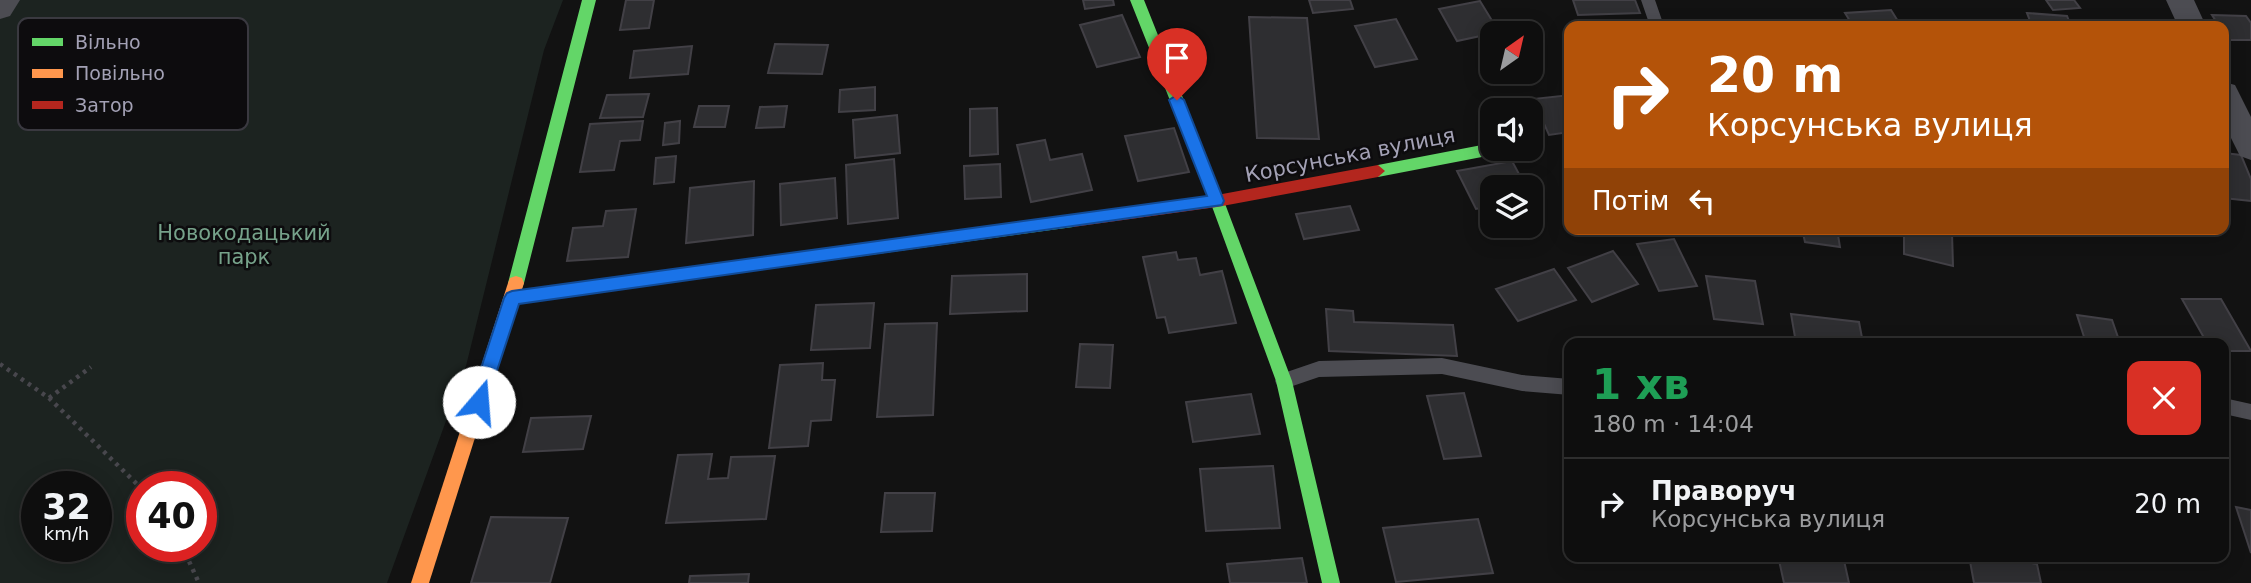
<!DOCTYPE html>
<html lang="uk">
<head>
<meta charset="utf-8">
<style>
  :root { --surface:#0e0e0e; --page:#1c1c1c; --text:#f1f3f6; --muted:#9b9c9e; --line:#2e2e2e }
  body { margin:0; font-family:"DejaVu Sans",sans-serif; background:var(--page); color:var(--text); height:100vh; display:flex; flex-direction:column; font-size:26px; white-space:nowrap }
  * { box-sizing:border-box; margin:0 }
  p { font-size:23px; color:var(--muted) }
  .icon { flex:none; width:38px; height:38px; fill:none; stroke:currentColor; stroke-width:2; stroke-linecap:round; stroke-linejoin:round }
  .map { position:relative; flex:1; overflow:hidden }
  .side { position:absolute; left:1564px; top:338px; width:665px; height:224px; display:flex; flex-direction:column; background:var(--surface); border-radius:14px; box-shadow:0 4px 18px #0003,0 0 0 2px var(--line) }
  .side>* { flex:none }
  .banner { position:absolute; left:1564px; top:21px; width:665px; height:214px; border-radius:14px; box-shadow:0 4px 18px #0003,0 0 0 2px var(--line); background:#b45309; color:#fff; overflow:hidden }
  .needle { width:46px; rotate:34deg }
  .controls { position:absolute; left:1480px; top:21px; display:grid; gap:14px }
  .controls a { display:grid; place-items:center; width:63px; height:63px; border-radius:14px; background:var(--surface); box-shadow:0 4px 18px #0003,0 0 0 2px var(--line); font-size:35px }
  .speed { position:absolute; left:21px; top:471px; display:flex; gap:14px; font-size:35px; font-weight:700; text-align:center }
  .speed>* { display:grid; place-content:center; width:91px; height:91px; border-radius:50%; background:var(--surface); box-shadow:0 4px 18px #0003,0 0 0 2px var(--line); line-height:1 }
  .speed small { font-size:18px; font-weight:400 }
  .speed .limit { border:10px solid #d22; background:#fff; color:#111 }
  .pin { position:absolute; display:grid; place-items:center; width:60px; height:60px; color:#fff; margin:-72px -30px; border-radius:50% 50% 50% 0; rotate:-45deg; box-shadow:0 0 7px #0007 }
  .pin .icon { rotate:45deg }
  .me { position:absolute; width:77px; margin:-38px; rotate:18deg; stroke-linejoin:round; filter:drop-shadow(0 0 5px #0008) }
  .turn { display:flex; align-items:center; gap:24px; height:147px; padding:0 28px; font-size:32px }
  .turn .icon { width:91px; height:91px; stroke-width:2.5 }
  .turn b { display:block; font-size:49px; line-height:60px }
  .then { display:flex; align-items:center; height:66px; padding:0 28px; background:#0003; gap:14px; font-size:26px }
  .round { display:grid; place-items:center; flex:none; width:74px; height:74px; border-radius:14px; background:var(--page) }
  .head { display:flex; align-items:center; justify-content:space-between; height:119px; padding:0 28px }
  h1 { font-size:42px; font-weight:600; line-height:52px; color:#1e9e55 }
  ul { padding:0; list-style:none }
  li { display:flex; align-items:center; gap:21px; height:91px; padding:0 28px; border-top:2px solid var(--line) }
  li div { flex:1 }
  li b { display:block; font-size:26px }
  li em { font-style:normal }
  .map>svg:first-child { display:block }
  .green { fill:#1c2320; fill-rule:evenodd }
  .building { fill:#2e2e31; stroke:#424046; stroke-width:2 }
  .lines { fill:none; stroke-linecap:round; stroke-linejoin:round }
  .path { stroke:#48474d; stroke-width:4.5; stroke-dasharray:3.5 5; stroke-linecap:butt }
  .lane { fill:#4c4c52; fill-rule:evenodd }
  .street { fill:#4c4c52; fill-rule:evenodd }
  .fast { fill:#63d668; fill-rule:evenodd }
  .slow { fill:#ff974d; fill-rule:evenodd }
  .jam { fill:#b3261e; fill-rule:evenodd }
  .route { fill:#1a73e8; stroke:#114b97; stroke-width:2 }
  .labels { text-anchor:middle; stroke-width:5; stroke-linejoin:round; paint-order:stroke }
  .street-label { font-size:21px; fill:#a3a1b5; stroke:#0d0c0e }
  .park-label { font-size:21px; fill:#76a28a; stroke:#0d0c0e }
  .key { fill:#0d0c0e; stroke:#3a3940; stroke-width:2 }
  .key-label { font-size:19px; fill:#a3a1b5 }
</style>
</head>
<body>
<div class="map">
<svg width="2251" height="583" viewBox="0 0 2251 583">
  <rect width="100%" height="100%" fill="#121212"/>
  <path class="green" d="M0,0H563L544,50L466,366L387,583H0ZM37,486H96V546H37ZM142,486H201V546H142Z"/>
  <path class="building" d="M626,0H654L649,28L620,30Z
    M1083,0H1113L1114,5L1085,9Z
    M1309,0H1350L1353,9L1313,13Z
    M1573,0H1635L1640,13L1578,15Z
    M2046,0H2074L2080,8L2053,10Z
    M1480,1L1499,32L1457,41L1439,9Z
    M1891,10L1901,26H1853L1845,13Z
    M2027,13L2067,16L2071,26H2032Z
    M1122,15L1140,57L1097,67L1080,25Z
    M2212,15L2246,16L2251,23V40H2228L2224,26H2219Z
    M1249,17L1307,18L1319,139L1257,138Z
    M1396,19L1417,59L1375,67L1355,26Z
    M775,44L828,45L822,74L768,73Z
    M692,46L688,74L630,78L634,51Z
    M875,87V110L839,112L840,90Z
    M649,94L643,117L600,118L607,95Z
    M1570,95V132L1549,135L1533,99Z
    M699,106H729L725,127H694Z
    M787,106L784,127L756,128L760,107Z
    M997,108L998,154L970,156V109Z
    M897,115L900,153L855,158L853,120Z
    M643,121L640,140L620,141L614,170L580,172L590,124Z
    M680,121L679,143L663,145L665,123Z
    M1174,128L1189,172L1138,181L1125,136Z
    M1045,140L1050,160L1082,154L1092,190L1031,202L1017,145Z
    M2224,153L2241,155L2251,179V201L2224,198Z
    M676,156L674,182L654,184L656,158Z
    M894,159L898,218L848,224L846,165Z
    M1512,161L1526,187H1493V206L1476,209L1457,171Z
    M1000,164L1001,197L965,199L964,166Z
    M835,178L837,218L781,225L780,184Z
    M754,181L753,235L686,243L690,188Z
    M1350,206L1359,230L1304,239L1296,214Z
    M636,209L628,257L567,261L573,228L603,226L606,211Z
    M1802,229H1837L1840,247L1805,242Z
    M1904,229H1936L1952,233L1953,266L1904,254Z
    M1674,239L1697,286L1659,291L1637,244Z
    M1613,251L1638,284L1592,302L1568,268Z
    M1176,252L1178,260L1196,258L1200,275L1222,271L1236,323L1169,333L1165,317L1157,318L1143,257Z
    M1554,269L1576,300L1518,321L1496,289Z
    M1027,274V311L950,314L952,276Z
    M1706,276L1755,281L1763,324L1714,319Z
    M2182,299H2221L2251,351H2224V343H2207Z
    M874,303L870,348L811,350L816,305Z
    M1326,309L1353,311L1354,322L1453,325L1457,356L1329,351Z
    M1791,314L1859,322L1863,343H1796Z
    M2077,315L2112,320L2120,343H2086Z
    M937,323L933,415L877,417L885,324Z
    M1080,344L1113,345L1110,388L1076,387Z
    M823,363L822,380H835L831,420L811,421L808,446L769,448L780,365Z
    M1464,393L1481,456L1444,459L1427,396Z
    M1251,394L1260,434L1193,442L1186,402Z
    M591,416L583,449L523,452L531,418Z
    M712,454L708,479L728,478L731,457L775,456L766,519L666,523L678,455Z
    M1273,466L1280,528L1206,531L1200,469Z
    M885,493H935L932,531L881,532Z
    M2236,507L2251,510V553Z
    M491,517L568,518L550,583H471Z
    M1478,519L1493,573L1396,582L1383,528Z
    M1621,556H1672L1673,559L1622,561Z
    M1778,556H1843L1849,583H1784Z
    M1969,556H1990L2037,564L2041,583H1974Z
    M1302,558L1307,583H1230L1227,564Z
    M749,574L748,583H689L690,576Z"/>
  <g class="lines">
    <path class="path" d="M0,364L49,398L142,489
      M49,398L91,367
      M182,546L199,583"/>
    <path class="lane" d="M1641,0H1655L1664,26H1650Z
      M1442,358L1522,375L1570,379V395L1522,391L1442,374L1319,377L1284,389L1278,387L1275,381L1278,375L1319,361Z
      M2224,398L2251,404V420L2224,414Z"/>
    <path class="street" d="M0,0H20L10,16L0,19Z
      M2166,0H2194L2206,26H2178Z
      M2224,82L2235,85L2251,117V160L2240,156L2224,124Z"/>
    <path class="fast" d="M582,0H596L524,283L522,288H510L508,283Z
      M1130,0H1144L1224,201L1292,381L1340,583H1322L1276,381L1210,201Z
      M1487,144L1494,150L1487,156L1378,177L1371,171L1378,165Z
      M1073,215L1078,217L1081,221L1078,225L1073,227L732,274L727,273L724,268L727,263L732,262Z"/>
    <path class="slow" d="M516,276L522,278L524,283L429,583H411L508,283L510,278Z"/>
    <path class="jam" d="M1378,165L1385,171L1378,177L1217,207L1073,227L1068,225L1065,221L1068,217L1073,215L1217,195Z
      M732,262L737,263L740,268L737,273L732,274L512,305L506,303L504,298L506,293L512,291Z"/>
  </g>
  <path class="route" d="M1177,95L1184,100L1224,201L1222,205L519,304L485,407L479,409L473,407L470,402L504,298L507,293L512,291L1207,196L1169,100Z"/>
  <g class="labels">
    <g class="street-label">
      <text transform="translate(1350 155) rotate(-11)" y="7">Корсунська вулиця</text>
    </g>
    <g class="park-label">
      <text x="244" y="240">Новокодацький<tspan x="244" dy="24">парк</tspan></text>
    </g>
  </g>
  <rect x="18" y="18" width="230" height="112" rx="10" class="key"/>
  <rect x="32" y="38" width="31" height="8" fill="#63d668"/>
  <rect x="32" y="69" width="31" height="9" fill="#ff974d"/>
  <rect x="32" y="101" width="31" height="8" fill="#b3261e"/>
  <g class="key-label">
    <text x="75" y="49">Вільно</text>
    <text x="75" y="80">Повільно</text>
    <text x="75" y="112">Затор</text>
  </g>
</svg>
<div class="controls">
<a><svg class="needle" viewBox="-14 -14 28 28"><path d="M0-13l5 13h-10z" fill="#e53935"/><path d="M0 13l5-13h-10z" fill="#9b9c9e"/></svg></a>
<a><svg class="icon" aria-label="sound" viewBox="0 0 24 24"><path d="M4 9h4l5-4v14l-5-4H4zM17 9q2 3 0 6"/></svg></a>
<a><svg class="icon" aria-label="layers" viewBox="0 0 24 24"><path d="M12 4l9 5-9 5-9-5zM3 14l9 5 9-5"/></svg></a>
</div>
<div class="speed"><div>32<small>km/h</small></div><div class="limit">40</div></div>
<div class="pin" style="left:1177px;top:100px;background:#d93025"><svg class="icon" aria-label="arrive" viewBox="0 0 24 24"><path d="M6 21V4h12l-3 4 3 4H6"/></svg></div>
<svg class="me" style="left:479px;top:402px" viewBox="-20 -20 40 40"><circle r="19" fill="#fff"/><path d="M0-13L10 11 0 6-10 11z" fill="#1a73e8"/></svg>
<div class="banner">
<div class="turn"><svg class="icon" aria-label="right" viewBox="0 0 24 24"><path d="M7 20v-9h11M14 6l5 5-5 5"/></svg><div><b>20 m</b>Корсунська вулиця</div></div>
<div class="then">Потім<svg class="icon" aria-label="left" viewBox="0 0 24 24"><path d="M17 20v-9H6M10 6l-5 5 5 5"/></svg></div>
</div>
<section class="side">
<div class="head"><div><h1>1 хв</h1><p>180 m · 14:04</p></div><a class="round" style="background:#d93025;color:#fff"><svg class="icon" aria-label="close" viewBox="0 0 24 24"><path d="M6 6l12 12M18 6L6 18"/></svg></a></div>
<ul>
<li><svg class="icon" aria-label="right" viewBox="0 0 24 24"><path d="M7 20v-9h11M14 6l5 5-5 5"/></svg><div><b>Праворуч</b><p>Корсунська вулиця</p></div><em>20 m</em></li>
</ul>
</section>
</div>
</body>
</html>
